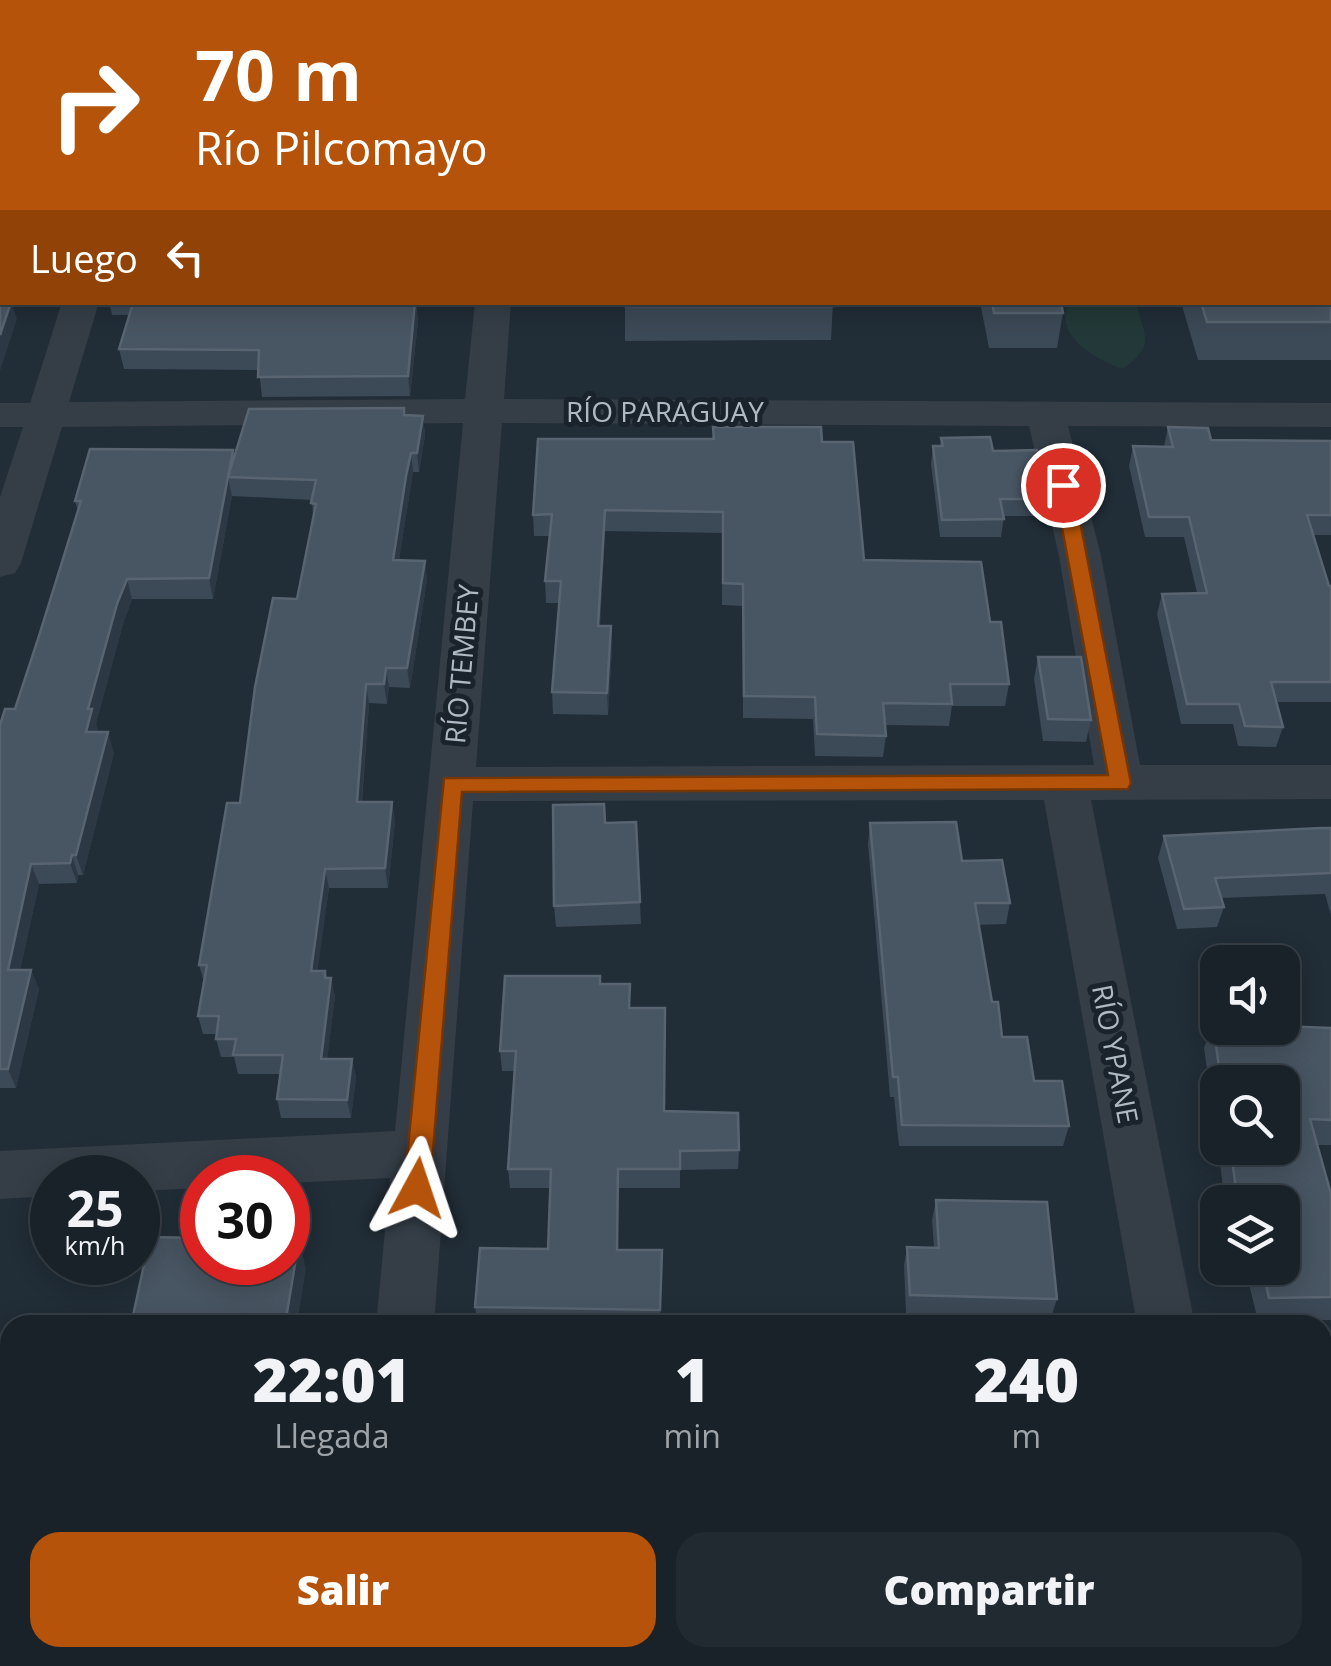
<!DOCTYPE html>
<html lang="es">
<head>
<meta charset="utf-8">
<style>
  :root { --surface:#192229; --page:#222a31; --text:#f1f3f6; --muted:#9fa4a8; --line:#373f46; --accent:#b45309 }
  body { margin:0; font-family:"Open Sans",sans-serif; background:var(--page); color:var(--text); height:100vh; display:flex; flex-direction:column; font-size:38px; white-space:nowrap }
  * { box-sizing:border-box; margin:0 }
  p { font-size:32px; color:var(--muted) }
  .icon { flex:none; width:55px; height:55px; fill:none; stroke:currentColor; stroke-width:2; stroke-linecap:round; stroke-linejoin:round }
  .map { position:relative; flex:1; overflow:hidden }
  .panel { position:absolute; left:0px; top:1315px; width:1332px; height:352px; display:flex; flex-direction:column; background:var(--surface); border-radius:30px 30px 0 0; box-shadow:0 5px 25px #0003,0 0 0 2px var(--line) }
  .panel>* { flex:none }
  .hud { position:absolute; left:0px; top:0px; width:1332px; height:305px; box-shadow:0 5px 25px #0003,0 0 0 2px var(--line); background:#b45309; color:#fff; overflow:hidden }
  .tools { position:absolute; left:1200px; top:945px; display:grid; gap:20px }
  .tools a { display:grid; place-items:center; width:100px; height:100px; border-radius:20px; background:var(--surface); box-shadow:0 5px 25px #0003,0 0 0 2px var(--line); font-size:50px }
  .speed { position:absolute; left:30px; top:1155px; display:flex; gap:20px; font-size:50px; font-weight:700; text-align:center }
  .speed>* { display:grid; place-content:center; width:130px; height:130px; border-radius:50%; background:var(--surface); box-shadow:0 5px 25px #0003,0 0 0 2px var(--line); line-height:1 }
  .speed small { font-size:25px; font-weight:400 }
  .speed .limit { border:15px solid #d22; background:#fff; color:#111 }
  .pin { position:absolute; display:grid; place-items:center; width:85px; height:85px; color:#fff; margin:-42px; border:5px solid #fff; border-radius:50%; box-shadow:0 2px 10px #0007 }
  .me { position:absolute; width:110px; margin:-55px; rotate:5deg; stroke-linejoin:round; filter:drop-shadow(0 0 8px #0008) }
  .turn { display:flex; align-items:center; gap:35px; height:210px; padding:0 30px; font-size:45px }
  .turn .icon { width:130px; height:130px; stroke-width:2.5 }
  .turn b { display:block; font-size:70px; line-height:85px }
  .then { display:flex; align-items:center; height:95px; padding:0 30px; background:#0003; gap:20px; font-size:38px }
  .eta { display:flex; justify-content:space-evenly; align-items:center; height:170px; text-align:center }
  .eta b { font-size:60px; font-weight:800; line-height:70px }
  .action { display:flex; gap:20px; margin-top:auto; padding:20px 30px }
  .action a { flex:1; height:115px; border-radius:30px; background:var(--accent); color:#fff; font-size:40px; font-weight:800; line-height:115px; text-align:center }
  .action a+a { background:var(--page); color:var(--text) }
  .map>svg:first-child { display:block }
  .green { fill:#233838 }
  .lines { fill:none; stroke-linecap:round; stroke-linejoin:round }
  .street { fill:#353e47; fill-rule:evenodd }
  .wall { fill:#3c4956 }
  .shaded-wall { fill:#2c3945 }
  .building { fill:#485562; stroke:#586571; stroke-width:2.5 }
  .route { fill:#b45309; stroke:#753606; stroke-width:2.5 }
  .labels { text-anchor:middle; stroke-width:10; stroke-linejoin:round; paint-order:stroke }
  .street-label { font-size:28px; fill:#afb9c4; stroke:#1a232c }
</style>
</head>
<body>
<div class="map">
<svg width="1331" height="1666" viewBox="0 0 1331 1666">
  <rect width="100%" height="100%" fill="#212d37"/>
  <path class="green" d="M1070,303H1136C1145,337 1156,345 1123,369C1098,361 1051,335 1070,303Z"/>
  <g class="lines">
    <path class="street" d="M0,177H2V197H0Z
      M62,302H99L69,402L465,399L475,302H511L504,399L1331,403V427L1068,426L1101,556L1140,765H1331V799L1091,800L1195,1325H1137L1044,800L473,801L434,1325H376L390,1178L288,1183V1178H202V1188L138,1191V1178H52V1196L0,1199V1151L395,1131L463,423L62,427L21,563L15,573L0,577V497L23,427H0V403H30ZM502,423L1029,426L1059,556L1094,765L476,767Z
      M345,1658H409L408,1666H344Z
      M1197,1658H1261L1263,1666H1199Z"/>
  </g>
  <path class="wall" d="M1331,200V360H1198L1181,302H1330Z
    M109,302H416L418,321L410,396L262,397L259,370L124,369L119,349L129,315H112Z
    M625,302H833L831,340L625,341Z
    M980,302H1061L1063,313L1057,348H989Z
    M405,415L423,416L425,435L419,472H413L399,560L425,561L427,580L410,688L389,687L387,704L369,703L362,802H392L395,822L388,888H329L317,971H325L335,996L327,1059H352L356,1077L351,1118H281L277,1099L280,1074H238L234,1057H221L216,1039L217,1034H203L198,1016L204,982L199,965L240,803L297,599L313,517L312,500L232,496L213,599H132L123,624L96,723L97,732L114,753L83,875H78L77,883L39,884L20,970H31L39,989L16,1088H0V725L15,709L39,636L78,511L75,501L233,450L234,458Z
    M713,427L822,442L864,560L990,622L1009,684L1005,706H952L949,726L885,725L886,736L883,757L815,756L813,719L743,718L742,606L722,605V533L605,531L600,626L612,648L608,715L553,714L552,692L559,603H546L545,581L549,536H534L533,515L712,439Z
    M1168,427L1211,440L1331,441V535H1313L1329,586H1331V702H1276L1283,727L1276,747L1238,746L1233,724H1181L1157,614L1162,594L1197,593L1184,537H1145L1129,466L1133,446H1164Z
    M941,438L993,451L1046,499L1043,516H1004L1001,537H940L931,464L933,446H940Z
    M1038,657L1091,720L1086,742L1043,741L1034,679Z
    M605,823L640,902L641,924L556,927L554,906Z
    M870,823L962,861L1010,903L1006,924L978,925L992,1002L1002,1037L1034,1081L1069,1126L1063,1146H899L894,1097H890L868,844Z
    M1331,828V915L1325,894L1221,898L1224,907L1217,927L1177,929L1158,858L1164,836Z
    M601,984L630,1008L665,1111L739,1150L738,1169L680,1170V1188H618V1250H662L660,1325H478L475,1307L548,1249L550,1188H510L508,1169L514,1071H502L500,1051Z
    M1213,1023L1331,1028V1145H1317L1331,1194V1320L1258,1321L1245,1268H1282V1202H1225L1218,1148H1282V1082H1218V1147L1204,1048Z
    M936,1200L1057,1299L1051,1318L906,1314L904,1266L907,1247L934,1248L932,1220Z
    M1322,1367H1331V1666H1298L1297,1658H1322Z
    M516,1658H672V1666H515Z
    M964,1658H1077L1078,1666H962Z"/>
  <path class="shaded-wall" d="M5,302H15L13,307L17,319L0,371V335Z
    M415,302L418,321L410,396L408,376Z
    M423,416L425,435L419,472L417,453Z
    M233,450L237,470L228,477L232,496L213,599L209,578Z
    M411,453L413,472L396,580L393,560Z
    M605,510V531L599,647L598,626Z
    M425,561L427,580L410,688L407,668Z
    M127,579L132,599L123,624L96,723L98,729L92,752L86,732L88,709L117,604Z
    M611,626L612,648L608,715L607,693Z
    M386,668L389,687L387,704L384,684Z
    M366,684L369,703L360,822L357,802Z
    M108,732L114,753L83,875L76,855Z
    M392,802L395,822L388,888L385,868Z
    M72,855L78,875L77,883L70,863Z
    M31,864L39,884L16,989L8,970Z
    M325,869L329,888L315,990L311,971Z
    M31,970L39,989L16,1088L8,1069Z
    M331,978L335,996L325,1077L321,1059Z
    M352,1059L356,1077L351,1118L347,1100Z
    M299,1240L306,1269L297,1325H285Z
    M213,1658H223L222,1666H212Z"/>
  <path class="building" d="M0,0H134L133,2H2V156L1,162Z
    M216,0H318L317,2H216Z
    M370,0H437L436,2H370Z
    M1330,198L1331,322H1207L1201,302H1330Z
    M0,202H2V302H11L0,335Z
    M127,302H415L408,376L258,377L259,350L119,349L133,303Z
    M625,302H833L834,306H625Z
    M992,302H1061L1063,313H994Z
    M404,408V415L423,416L417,453H411L406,476L393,560L425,561L407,668H386L384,684H366L357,802H392L385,868L325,869L311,971H325V978H331L321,1059H352L347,1100L277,1099L283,1055H233L236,1039H216L219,1016H198L207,965H199L227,803H240L255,687L273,598L297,599L316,504L311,503L316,480L228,477L249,409Z
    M713,427H821L822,442H853L864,560L981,562L990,622H1001L1009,684H950L952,704L883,703L886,736L817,734L815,697L744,696L743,584L723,583V512L605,510L598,626H611L607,693L552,692L561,581H545L552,514L533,515L538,439H714Z
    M1168,427L1208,428L1211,440L1331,441V515H1307L1329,586H1331V682H1271L1283,727L1245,726L1239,704H1187L1162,594L1207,593L1189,517H1149L1133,446L1173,447Z
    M990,437L993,451L1037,450L1046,499H1000L1004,519L942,520L933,446H943L941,438Z
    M90,449L233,450L209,578L127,579L117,604L88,709H92L86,732H108L76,855H72L70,863L31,864L8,970H31L8,1069H0V725L5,709H15L39,636L81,501H75Z
    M1038,657H1081L1091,720L1048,719Z
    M604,804L605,823L636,822L640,902L554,906L553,805Z
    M956,822L962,861L1002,860L1010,903H975L992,1002H998L1002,1037H1027L1034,1081H1062L1069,1126L902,1125L898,1077H893L870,823Z
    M1321,828H1331V873L1215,878L1224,907L1184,909L1164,836Z
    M505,976H600V984H630L629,1008H665L664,1111L738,1113L739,1150L680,1151V1169H618L617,1250H662L660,1310L475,1307L480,1248L548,1249L551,1169H508L516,1051H500Z
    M1213,1023H1218V1028H1282V1026L1331,1028V1120L1310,1119L1331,1194V1297L1269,1298L1262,1268H1282V1202H1246L1242,1188H1236L1230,1148H1282V1082H1221Z
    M936,1200L1047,1202L1057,1299L910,1295L907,1247L939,1248Z
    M150,1237L202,1238V1262H288V1240H299L285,1325H131Z
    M1322,1367H1331V1666H1318L1316,1658H1322V1558H1329L1322,1527Z
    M0,1536H10V1658H213L212,1666H0Z
    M516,1658H614V1666H515Z
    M626,1658H672V1659Z
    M968,1658H1077L1078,1666H969Z"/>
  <path class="route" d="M1063,479L1073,485L1131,783L1128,789L462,792L430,1188L426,1196H408L404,1188L444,778L1108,775L1054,485Z"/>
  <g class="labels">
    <g class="street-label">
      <text x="665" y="422">RÍO PARAGUAY</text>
      <text transform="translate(462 664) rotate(-85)" y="10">RÍO TEMBEY</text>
      <text transform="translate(1115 1054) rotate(79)" y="10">RÍO YPANE</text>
    </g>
  </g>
</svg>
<div class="tools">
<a><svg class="icon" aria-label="sound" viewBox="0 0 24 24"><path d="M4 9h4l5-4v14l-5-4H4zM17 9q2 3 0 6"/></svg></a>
<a><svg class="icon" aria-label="search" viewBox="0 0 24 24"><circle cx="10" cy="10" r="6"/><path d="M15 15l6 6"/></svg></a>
<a><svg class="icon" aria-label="layers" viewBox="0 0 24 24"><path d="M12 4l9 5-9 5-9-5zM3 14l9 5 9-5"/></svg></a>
</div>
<div class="speed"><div>25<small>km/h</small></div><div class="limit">30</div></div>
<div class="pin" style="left:1063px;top:485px;background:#d93025"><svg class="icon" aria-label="arrive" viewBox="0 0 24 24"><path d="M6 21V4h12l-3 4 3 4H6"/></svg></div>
<svg class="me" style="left:417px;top:1188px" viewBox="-20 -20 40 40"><path d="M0-17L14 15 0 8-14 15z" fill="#b45309" stroke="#fff" stroke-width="4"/></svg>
<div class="hud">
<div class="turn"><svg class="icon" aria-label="right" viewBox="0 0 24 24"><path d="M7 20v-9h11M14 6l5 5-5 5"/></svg><div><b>70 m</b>Río Pilcomayo</div></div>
<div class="then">Luego<svg class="icon" aria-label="left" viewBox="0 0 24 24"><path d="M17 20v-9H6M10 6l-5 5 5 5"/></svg></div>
</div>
<section class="panel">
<div class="eta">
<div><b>22:01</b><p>Llegada</p></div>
<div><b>1</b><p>min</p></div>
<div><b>240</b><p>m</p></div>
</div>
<div class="action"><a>Salir</a><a>Compartir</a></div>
</section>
</div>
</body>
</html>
